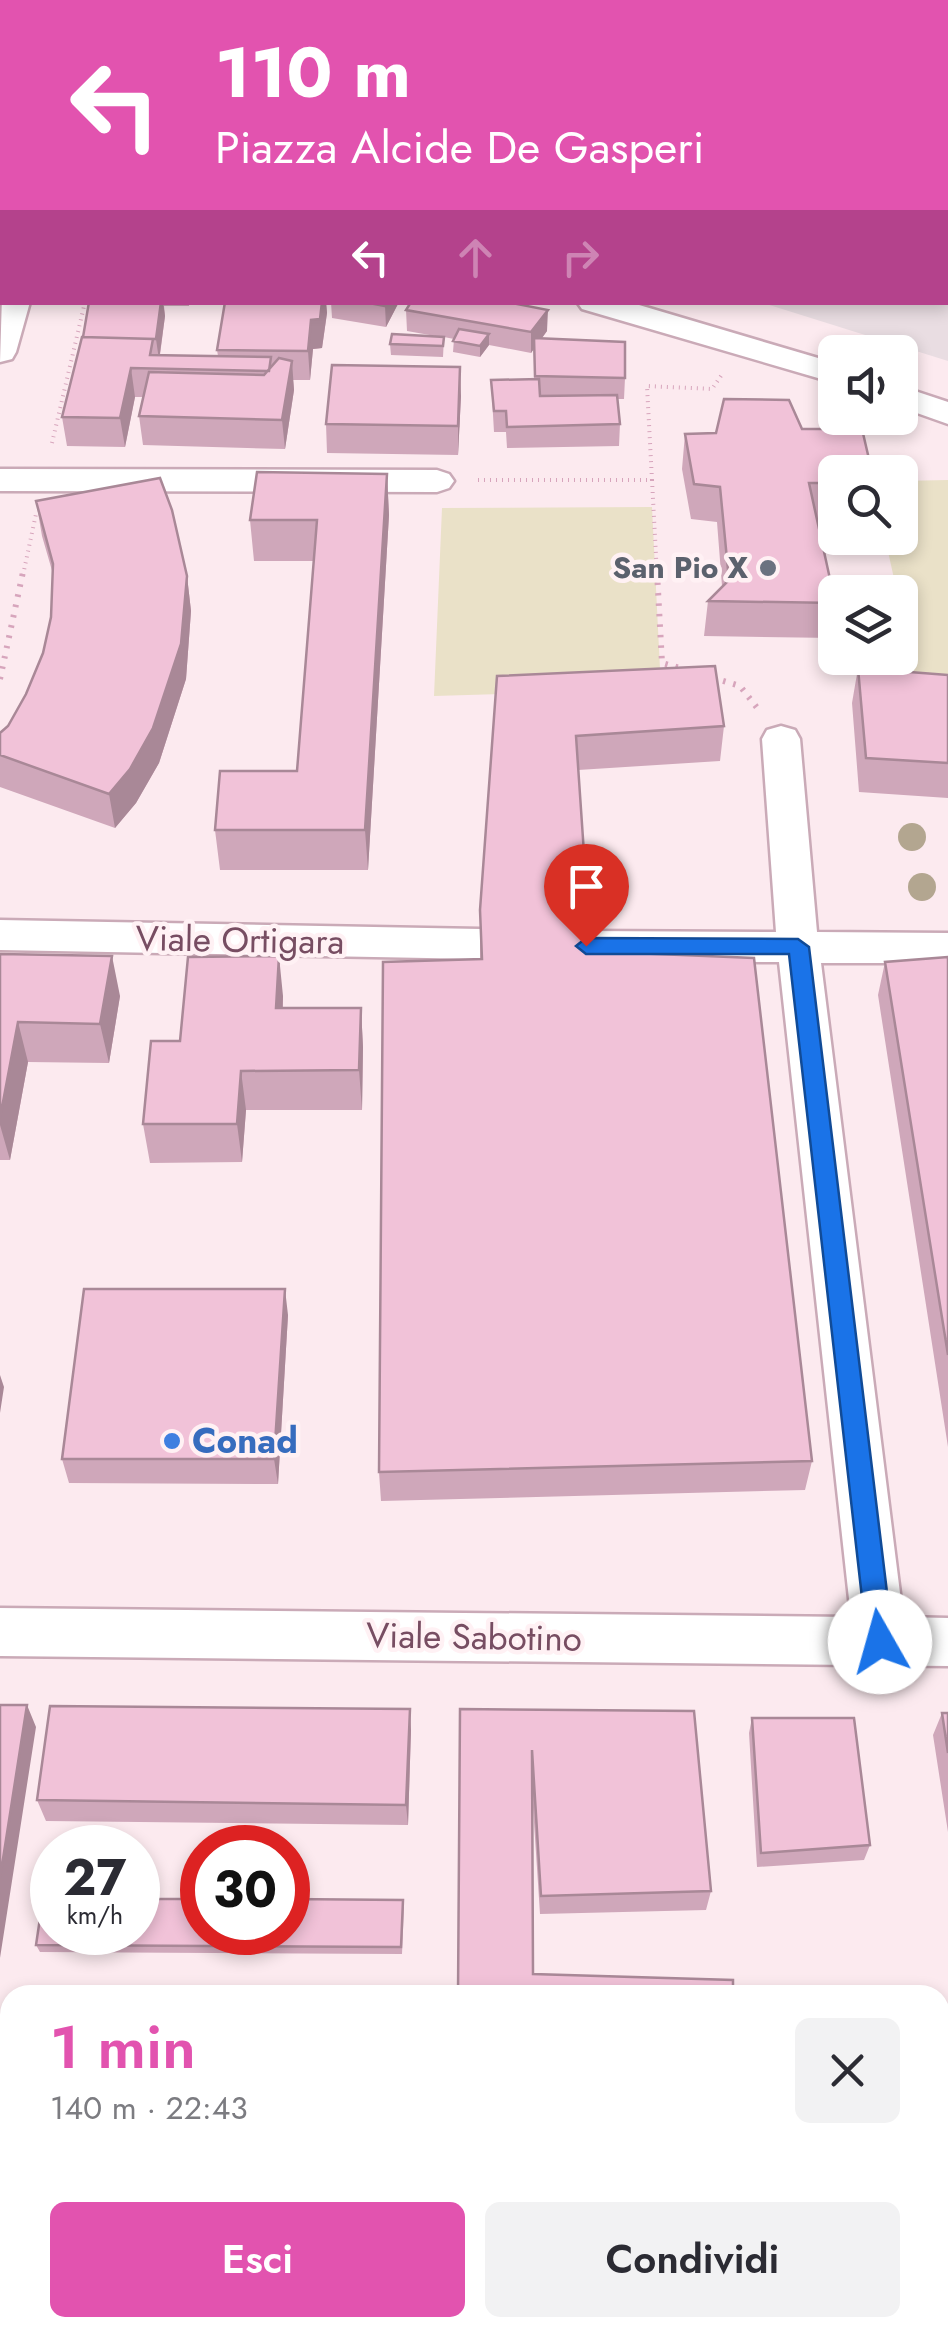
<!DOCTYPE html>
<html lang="it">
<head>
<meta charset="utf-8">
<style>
  :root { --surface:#fff; --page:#f2f2f3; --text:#2b2b33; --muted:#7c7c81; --accent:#e253af }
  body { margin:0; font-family:Jost,sans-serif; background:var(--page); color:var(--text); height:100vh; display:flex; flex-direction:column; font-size:38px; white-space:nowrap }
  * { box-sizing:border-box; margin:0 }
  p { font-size:32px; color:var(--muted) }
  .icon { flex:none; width:55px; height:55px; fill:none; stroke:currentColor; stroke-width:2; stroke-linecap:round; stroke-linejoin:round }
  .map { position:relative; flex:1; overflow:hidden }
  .drawer { position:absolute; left:0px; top:1985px; width:950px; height:352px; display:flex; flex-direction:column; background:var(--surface); border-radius:30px 30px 0 0; box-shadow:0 5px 15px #0003 }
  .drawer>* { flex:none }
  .guide { position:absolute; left:0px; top:0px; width:950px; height:305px; box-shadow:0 5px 15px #0003; background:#e253af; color:#fff; overflow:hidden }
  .controls { position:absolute; left:818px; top:335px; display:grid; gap:20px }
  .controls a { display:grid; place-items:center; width:100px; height:100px; border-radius:15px; background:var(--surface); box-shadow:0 5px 15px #0003; font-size:50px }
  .speed { position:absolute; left:30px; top:1825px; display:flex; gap:20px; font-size:50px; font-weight:700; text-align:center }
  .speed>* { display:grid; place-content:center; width:130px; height:130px; border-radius:50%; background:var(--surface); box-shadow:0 5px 15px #0003; line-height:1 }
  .speed small { font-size:25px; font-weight:400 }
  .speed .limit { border:15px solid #d22; background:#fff; color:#111 }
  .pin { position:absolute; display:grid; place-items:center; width:85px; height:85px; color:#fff; margin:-102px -42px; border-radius:50% 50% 50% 0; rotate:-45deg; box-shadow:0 0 10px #0007 }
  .pin .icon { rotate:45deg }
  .me { position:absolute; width:110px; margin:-55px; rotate:353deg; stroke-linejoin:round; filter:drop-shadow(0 0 8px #0008) }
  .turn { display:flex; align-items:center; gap:35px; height:210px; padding:0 50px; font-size:45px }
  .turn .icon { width:130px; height:130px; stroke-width:2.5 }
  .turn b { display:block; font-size:70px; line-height:85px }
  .lanes { display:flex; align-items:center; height:95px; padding:0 50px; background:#0003; justify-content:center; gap:50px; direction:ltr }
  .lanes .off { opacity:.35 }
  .round { display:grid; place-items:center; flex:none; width:105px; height:105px; border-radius:15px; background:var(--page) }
  .headline { display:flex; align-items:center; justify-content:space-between; height:170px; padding:0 50px }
  h1 { font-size:60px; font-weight:600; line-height:75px; color:var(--accent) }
  .button { display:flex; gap:20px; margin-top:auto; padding:20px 50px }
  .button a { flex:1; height:115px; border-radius:15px; background:var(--accent); color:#fff; font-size:40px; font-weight:600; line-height:115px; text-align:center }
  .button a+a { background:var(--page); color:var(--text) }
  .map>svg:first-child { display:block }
  .industrial { fill:#e9dde2 }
  .green { fill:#eae1c8 }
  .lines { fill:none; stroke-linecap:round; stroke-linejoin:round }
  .minor-casing { stroke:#caaab7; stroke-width:5 }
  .path-far1 { stroke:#d7a5bc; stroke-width:4; stroke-dasharray:1 5; stroke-linecap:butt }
  .path { stroke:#d7a5bc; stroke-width:6; stroke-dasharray:2.5 8; stroke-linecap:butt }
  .minor { fill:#fff; fill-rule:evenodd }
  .rail-casing { stroke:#a7b2c7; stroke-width:8 }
  .rail { stroke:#fff1f4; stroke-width:5; stroke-dasharray:15; stroke-linecap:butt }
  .tree { fill:#b3a690 }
  .wall { fill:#cfa7ba }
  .shaded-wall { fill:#a98897 }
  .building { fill:#f1c2d8; stroke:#a98897; stroke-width:2.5 }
  .route { fill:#1a73e8; stroke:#114b97; stroke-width:2.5 }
  .worship-dot { fill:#6b7280; stroke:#fff1f4; stroke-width:4 }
  .shop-dot { fill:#3f7fe0; stroke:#fff1f4; stroke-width:4 }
  .labels { text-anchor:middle; stroke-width:9; stroke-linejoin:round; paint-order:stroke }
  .far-worship-label { font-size:30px; font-weight:bold; fill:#5b616d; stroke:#fff1f4; text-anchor:end }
  .street-label { font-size:35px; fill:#774d62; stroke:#fff1f4 }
  .shop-label { font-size:35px; font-weight:bold; fill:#366cbe; stroke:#fff1f4; text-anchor:start }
</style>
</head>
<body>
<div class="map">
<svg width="948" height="2336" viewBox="0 0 948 2336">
  <rect width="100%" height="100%" fill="#fceaef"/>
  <path class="industrial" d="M255,0H948V361L763,303L948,302V2H238Z"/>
  <path class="green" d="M948,480V674H914L900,592H897L885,538H900V481Z
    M652,507L661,689L434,696L442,508Z"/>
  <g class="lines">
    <defs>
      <path id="minor" d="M0,213H2V231H0Z
        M2,296V302H30L16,352L12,359L0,362Z
        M577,302H629L835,363V383L582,309Z
        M900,386L948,402V424L900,407Z
        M0,469L437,470L449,474L454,481L449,488L437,492L0,491Z
        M781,726L795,730L800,739L817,932L948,933V963H821L903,1617L948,1618V1666L0,1656V1608L851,1617L779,962L586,961L571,957L565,946L571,935L586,931L776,932L762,739L767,730Z
        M0,920L480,929L495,933L501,944L495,955L480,959L0,950Z"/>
    </defs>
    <use href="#minor" class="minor-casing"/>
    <path class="path-far1" d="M52,443L85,302
      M478,480H652L657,575
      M652,480L647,386L712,389L723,373
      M23,575L36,514"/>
    <path class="path" d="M657,572L662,663L687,670
      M713,678L740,686L758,709
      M0,679L23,572"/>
    <use href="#minor" class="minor"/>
    <defs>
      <path id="rail" d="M110,2L127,0"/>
    </defs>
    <use href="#rail" class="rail-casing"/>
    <use href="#rail" class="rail"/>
  </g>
  <g class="tree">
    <circle cx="912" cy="837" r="14"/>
    <circle cx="922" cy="887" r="14"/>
  </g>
  <path class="wall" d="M89,302H189V306H164L165,316L160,355L218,356L217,350L225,302H326L327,313L322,348L313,349L310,380H293L294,390L285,449L143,445L139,416L143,397H135L125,447L67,446L62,417L83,337Z
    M331,302H399L386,327L332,318Z
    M406,310L547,331L542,338L625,378L624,399H617L620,424L619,446L507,448L506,432H494L491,380H534V348L531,353L489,345L480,357L453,352L454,339L444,337L443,357L391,355L390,344L441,337L407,331Z
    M461,396L458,455L327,453L326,424Z
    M802,429L835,472V518H816L830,579L835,592V638L704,636L708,601L722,586L717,522L691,519L682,469L685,434Z
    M387,474L389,515L368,870H220L215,830L297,771L314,561H254L250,520Z
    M36,501L187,576L191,611L186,679L159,763L136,803L115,828L0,787V733L8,726L26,694L43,653L51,617L53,574L42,536Z
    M858,668L948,675V798L859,792L852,703Z
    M497,676L724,726L720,761L578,770L586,951L812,1461L805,1490L381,1501L379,1472L480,959V910Z
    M0,954L120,996L109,1063L28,1062L10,1160H0Z
    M948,957V1447L878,995L885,962Z
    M283,996V1008H361L363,1047L362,1110H246L242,1162L150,1163L143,1124L180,1041Z
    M288,1315L278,1484L69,1483L62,1459Z
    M460,1709L711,1891L706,1910L540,1914L532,1792L458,1995Z
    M942,1713H948V1832L933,1735Z
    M752,1718L870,1845L864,1860L757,1867L749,1733Z
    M411,1730L408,1825L46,1821L37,1800Z
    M404,1907L402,1954L40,1952L36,1945Z
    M10,2041V2144H9L0,2130V2122Z"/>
  <path class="shaded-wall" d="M161,302H163L165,316L159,360L156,339Z
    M322,302H326L327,313L322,348L313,349L310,380L308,351L311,320Z
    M387,302H399L386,327L385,306Z
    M548,310L547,331L531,353V332Z
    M489,334V345L480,357V346Z
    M292,361L294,390L285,449L282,420Z
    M460,367L461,396L458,455V426Z
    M131,368L135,397L125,447L120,418Z
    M387,474L389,515L368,870L365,830Z
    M187,576L191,611L186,679L159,763L136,803L115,828L109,794Z
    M112,956L120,996L109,1063L100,1024Z
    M279,956L283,996L281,1048L276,1008Z
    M361,1008L363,1047L362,1110L359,1070Z
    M18,1022L28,1062L10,1160L0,1125V1118Z
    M241,1071L246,1110L242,1162L237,1124Z
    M285,1289L288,1315L278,1484L274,1459Z
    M0,1375L4,1387L0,1413Z
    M27,1705L36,1727L0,1958V1878Z
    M410,1709L411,1730L408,1825L406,1805Z
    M52,2328H63L62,2336H51Z"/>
  <path class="building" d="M302,0H376L395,2H300Z
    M486,0H500L522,2H484Z
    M676,0H745L763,2H674Z
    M89,302H161L156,339L83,337Z
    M225,302H322L320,319L311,320L308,351L217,350Z
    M364,302H387L385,306Z
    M411,302H507L548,310L531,332L406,310Z
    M459,329L489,334L480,346L453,341Z
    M392,334L444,337L443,346L390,344Z
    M82,337L153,339L150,355L271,357L269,371L131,368L120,418L62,417Z
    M534,338L625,342V378L535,376Z
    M279,358L292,361L282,420L139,416L149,372L264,375Z
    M332,365L460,367L458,426L326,424Z
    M539,379L540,396L617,395L620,424L507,427L506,411H494L491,380Z
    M724,399L789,400L802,429H862L872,472H835V483H809L830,579L843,592H835V603L708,601L729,580L720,487L694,484L685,434L716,433Z
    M257,472L387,474L365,830H215L220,771H297L317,520H250Z
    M160,478L172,510L187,576L181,644L153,728L130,769L109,794L0,755V733L8,726L26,694L43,653L51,617L53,564L36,501Z
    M715,666L724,726L576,736L588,912L584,951L754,958L812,1461L379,1472L383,962L482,959L480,910L497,676Z
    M858,668L948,675V763L866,758Z
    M0,954L112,956L100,1024L18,1022L0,1118Z
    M279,956L276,1008H361L359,1070L241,1071L237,1124H143L151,1041H180L188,957Z
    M948,957V1355L885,962Z
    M84,1289H285L274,1459H62Z
    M0,1705H27L0,1878Z
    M50,1706L410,1709L406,1805L37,1800Z
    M460,1709L694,1711L711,1891L541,1896L532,1750L533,1974L733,1980V1995H458Z
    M942,1713H948V1753Z
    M752,1718H854L870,1845L761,1853Z
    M43,1898H52V1932H138V1899H202V1932H288V1899L403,1900L401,1947L36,1945Z
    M10,2041V2128H0V2122Z
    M0,2259L10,2260V2328H52L51,2336H0Z"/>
  <path class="route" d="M586,938L798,939L809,947L893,1642L890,1650L880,1654L871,1650L867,1642L789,954H586L576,946Z"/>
  <circle class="worship-dot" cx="768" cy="568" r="10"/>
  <circle class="shop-dot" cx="172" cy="1441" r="10"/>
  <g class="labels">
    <g class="far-worship-label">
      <text x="748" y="578">San Pio X</text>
    </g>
    <g class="street-label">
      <text transform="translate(240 940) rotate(1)" y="12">Viale Ortigara</text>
      <text transform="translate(474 1637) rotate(1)" y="12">Viale Sabotino</text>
    </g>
    <g class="shop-label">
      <text x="192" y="1453">Conad</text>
    </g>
  </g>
</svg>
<div class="controls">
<a><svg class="icon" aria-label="sound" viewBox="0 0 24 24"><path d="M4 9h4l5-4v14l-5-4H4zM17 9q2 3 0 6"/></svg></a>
<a><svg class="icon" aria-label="search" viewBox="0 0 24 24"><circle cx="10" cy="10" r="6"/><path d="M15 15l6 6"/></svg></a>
<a><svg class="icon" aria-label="layers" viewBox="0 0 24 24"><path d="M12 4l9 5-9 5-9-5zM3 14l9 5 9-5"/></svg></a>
</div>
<div class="speed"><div>27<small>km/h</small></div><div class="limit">30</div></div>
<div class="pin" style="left:586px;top:946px;background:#d93025"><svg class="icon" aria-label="arrive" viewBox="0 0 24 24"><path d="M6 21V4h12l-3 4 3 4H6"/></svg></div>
<svg class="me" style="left:880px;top:1642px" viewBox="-20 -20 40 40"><circle r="19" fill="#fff"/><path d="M0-13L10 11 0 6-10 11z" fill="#1a73e8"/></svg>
<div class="guide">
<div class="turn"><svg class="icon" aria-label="left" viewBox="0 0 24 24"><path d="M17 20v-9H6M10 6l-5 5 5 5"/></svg><div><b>110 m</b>Piazza Alcide De Gasperi</div></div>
<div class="lanes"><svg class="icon" aria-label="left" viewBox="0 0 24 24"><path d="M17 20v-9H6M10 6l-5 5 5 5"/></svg><svg class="icon off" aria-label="ahead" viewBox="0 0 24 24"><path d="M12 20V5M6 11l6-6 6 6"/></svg><svg class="icon off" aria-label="right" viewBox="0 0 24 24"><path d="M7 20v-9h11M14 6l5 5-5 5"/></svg></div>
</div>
<section class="drawer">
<div class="headline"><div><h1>1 min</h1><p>140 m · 22:43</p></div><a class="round"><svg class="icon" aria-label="close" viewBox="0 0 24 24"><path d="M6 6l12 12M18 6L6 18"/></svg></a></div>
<div class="button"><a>Esci</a><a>Condividi</a></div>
</section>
</div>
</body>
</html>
